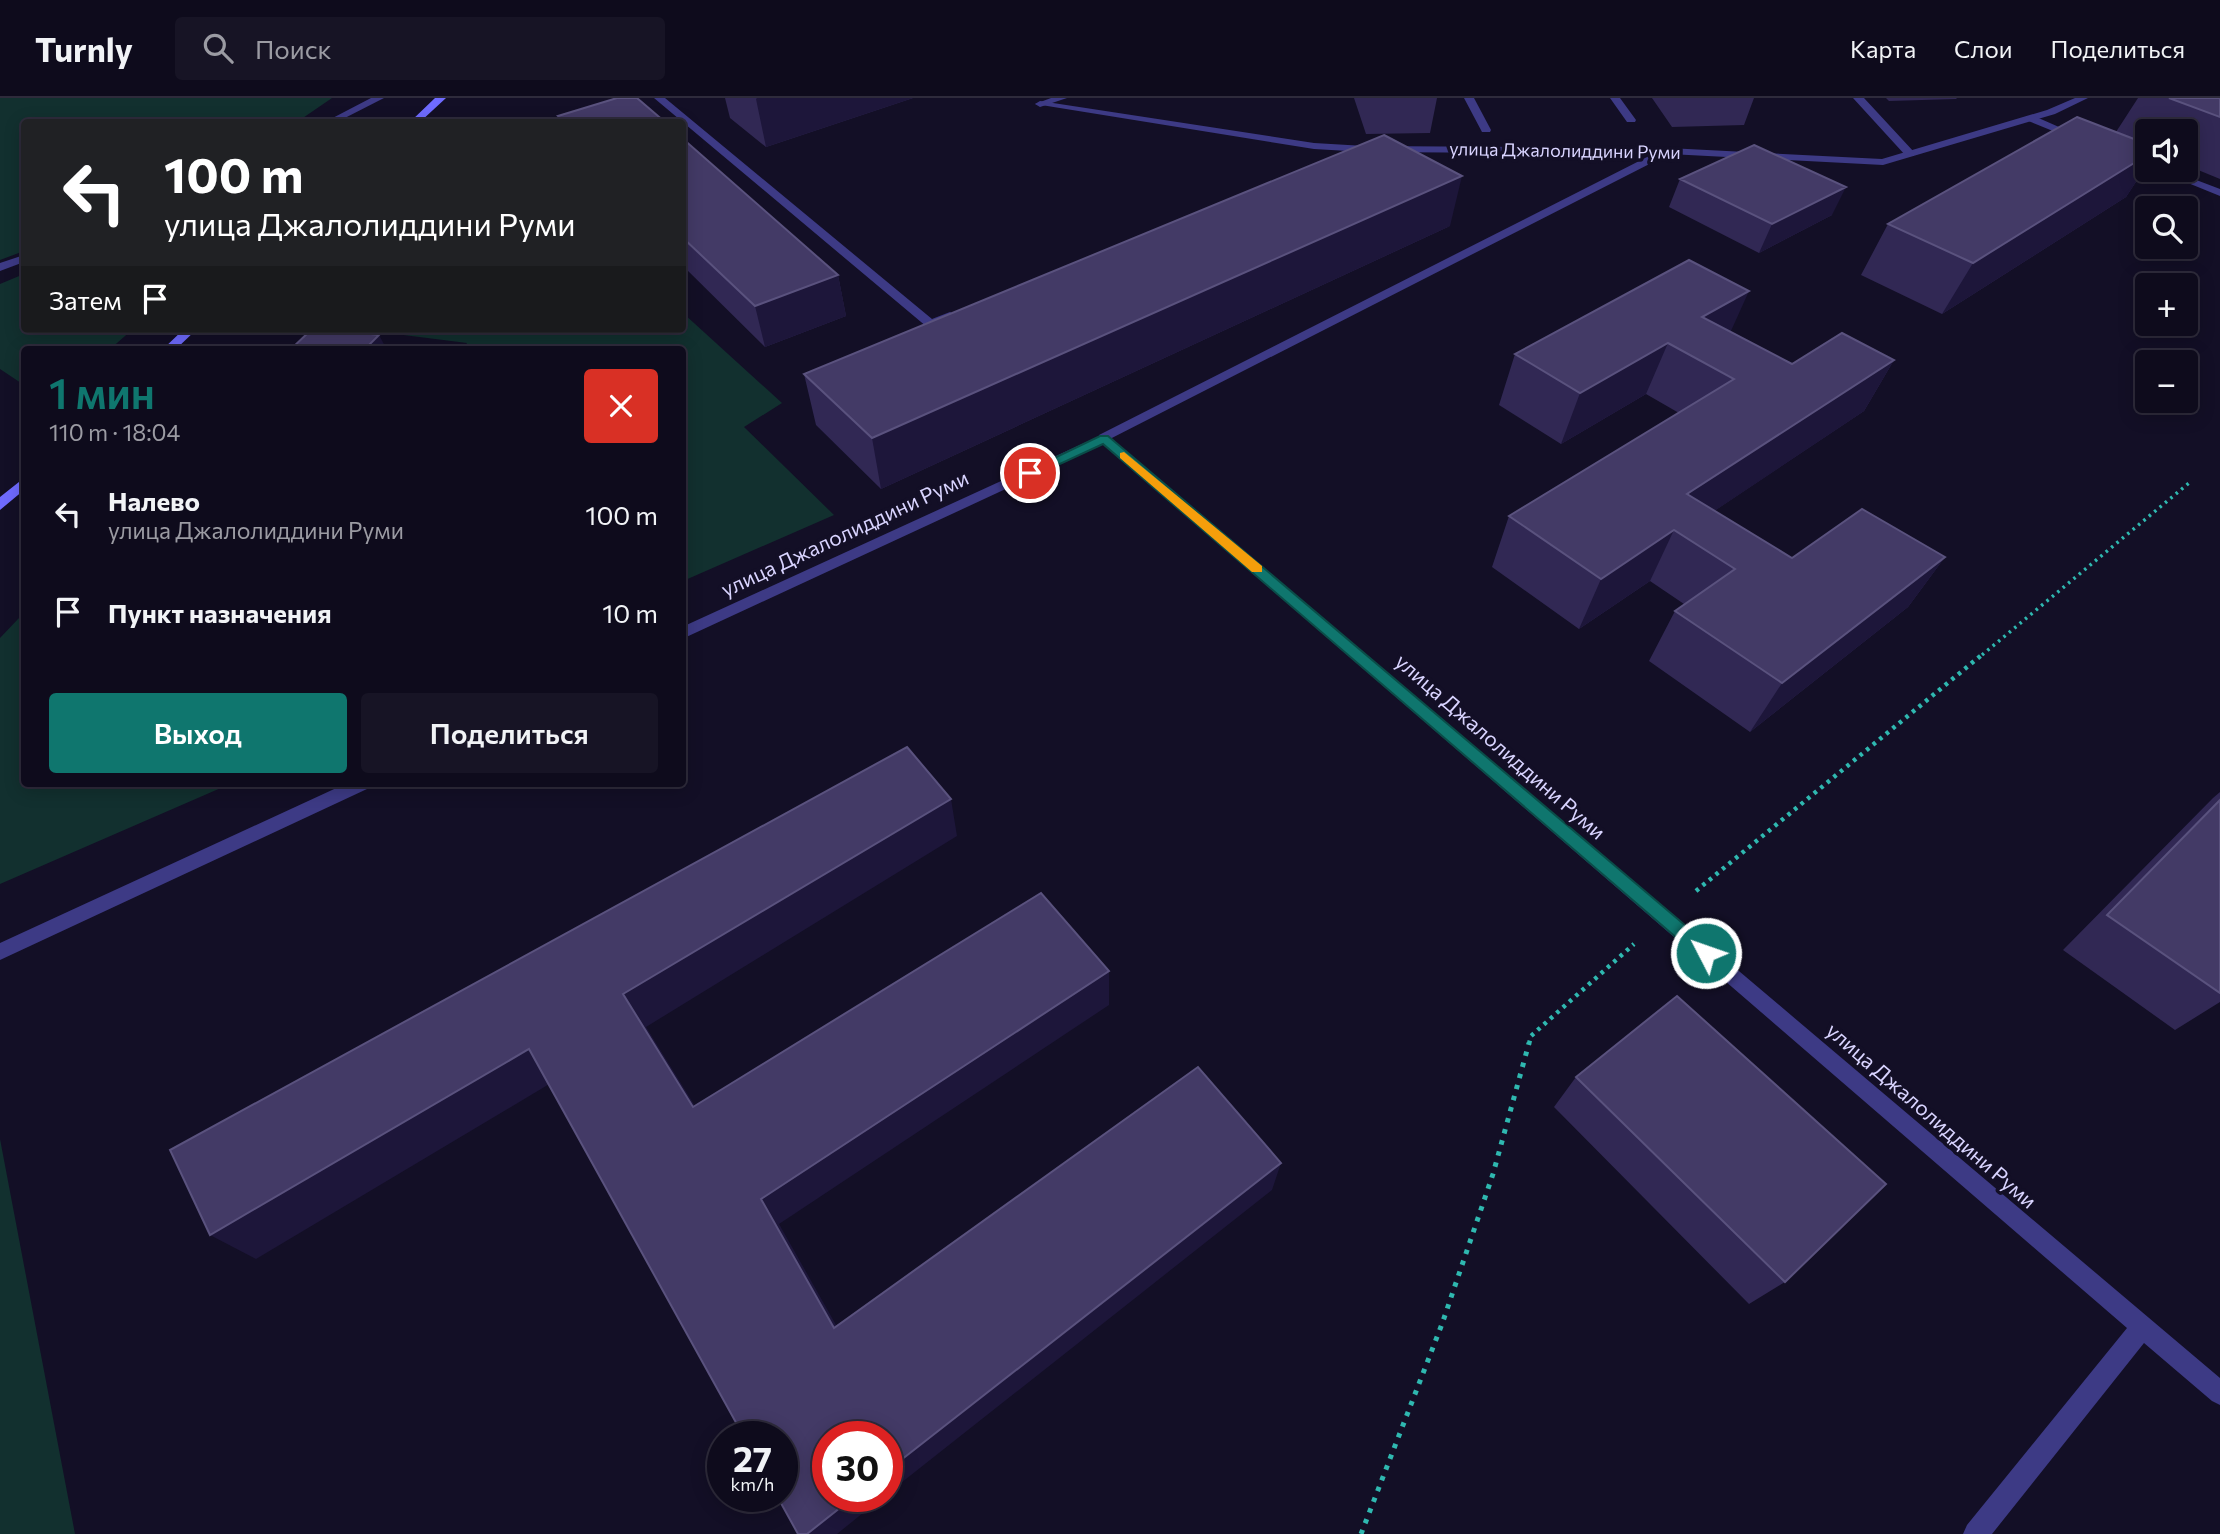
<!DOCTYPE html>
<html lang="ru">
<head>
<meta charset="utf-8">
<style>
  :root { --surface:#0e0b1c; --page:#171425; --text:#f1f3f6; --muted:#9b9ba3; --line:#2e2b3b; --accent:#0f766e }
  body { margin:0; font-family:Commissioner,sans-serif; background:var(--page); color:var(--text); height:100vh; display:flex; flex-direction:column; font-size:26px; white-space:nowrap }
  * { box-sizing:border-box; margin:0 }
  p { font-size:23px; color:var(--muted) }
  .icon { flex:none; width:38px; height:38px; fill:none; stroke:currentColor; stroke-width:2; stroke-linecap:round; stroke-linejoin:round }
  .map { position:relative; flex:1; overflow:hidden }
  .sheet { position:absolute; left:21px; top:248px; width:665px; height:441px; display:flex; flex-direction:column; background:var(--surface); border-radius:7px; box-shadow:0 4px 18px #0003,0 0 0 2px var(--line) }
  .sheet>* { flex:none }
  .banner { position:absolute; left:21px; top:21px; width:665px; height:214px; border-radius:7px; box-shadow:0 4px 18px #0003,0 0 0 2px var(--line); background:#202124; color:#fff; overflow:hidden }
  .tools { position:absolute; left:2135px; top:21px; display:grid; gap:14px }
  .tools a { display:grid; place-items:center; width:63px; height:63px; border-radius:7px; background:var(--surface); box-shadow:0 4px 18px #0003,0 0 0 2px var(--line); font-size:35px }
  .speed { position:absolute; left:707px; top:1323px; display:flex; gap:14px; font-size:35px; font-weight:700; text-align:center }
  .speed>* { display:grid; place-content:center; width:91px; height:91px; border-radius:50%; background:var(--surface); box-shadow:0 4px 18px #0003,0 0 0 2px var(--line); line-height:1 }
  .speed small { font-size:18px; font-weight:400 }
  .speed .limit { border:10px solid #d22; background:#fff; color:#111 }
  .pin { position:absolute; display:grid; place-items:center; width:60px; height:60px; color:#fff; margin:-30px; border:4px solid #fff; border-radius:50%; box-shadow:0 2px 7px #0007 }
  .me { position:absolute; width:77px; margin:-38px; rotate:311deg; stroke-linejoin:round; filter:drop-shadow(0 0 5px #0008) }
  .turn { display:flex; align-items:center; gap:24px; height:147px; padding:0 28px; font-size:32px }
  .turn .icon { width:91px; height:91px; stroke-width:2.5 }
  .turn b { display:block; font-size:49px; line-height:60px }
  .then { display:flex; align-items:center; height:66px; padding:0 28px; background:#0003; gap:14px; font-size:26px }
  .round { display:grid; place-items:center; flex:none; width:74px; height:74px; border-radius:7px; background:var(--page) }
  .headline { display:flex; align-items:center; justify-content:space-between; height:119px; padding:0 28px }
  h1 { font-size:42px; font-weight:600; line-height:52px; color:var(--accent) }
  .button { display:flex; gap:14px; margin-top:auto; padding:14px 28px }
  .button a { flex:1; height:80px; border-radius:7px; background:var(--accent); color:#fff; font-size:28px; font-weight:600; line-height:80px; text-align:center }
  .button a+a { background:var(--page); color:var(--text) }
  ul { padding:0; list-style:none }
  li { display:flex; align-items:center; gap:21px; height:98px; padding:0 28px }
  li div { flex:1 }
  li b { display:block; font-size:26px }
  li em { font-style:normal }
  header { display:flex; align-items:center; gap:42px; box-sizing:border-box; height:98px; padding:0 35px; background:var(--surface); border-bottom:2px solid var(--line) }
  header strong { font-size:33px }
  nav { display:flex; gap:38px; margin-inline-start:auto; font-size:24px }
  .search { width:490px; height:63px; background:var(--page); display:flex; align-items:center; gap:18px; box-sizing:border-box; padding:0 24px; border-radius:7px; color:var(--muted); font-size:26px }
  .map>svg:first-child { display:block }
  .green { fill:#12302f }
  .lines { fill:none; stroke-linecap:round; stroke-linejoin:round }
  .path-far2 { stroke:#2fb8b0; stroke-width:3.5; stroke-dasharray:2.5 4.5; stroke-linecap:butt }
  .path-far1 { stroke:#2fb8b0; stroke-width:4.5; stroke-dasharray:3.5 5; stroke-linecap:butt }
  .path { stroke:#2fb8b0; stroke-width:5; stroke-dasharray:4.5 7; stroke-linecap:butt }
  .lane { fill:#3d3a85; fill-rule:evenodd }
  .street { fill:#3d3a85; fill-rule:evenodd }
  .secondary { fill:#6f6bff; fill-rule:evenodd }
  .wall { fill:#312854 }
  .shaded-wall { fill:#1d163a }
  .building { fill:#433a66; stroke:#5a527e; stroke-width:2 }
  .route { fill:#0f766e; stroke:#0a4d48; stroke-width:2 }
  .slow { fill:#f59e0b }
  .labels { text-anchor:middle; stroke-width:7; stroke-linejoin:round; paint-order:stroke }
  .far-street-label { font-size:18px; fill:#d9d4ff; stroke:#130f26 }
  .street-label { font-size:21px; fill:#d9d4ff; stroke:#130f26 }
</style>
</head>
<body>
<header>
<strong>Turnly</strong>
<div class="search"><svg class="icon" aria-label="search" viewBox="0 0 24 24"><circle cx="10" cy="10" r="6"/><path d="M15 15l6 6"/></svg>Поиск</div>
<nav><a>Карта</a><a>Слои</a><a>Поделиться</a></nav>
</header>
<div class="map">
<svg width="2220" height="1436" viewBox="0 0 2220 1436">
  <rect width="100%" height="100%" fill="#130f26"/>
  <path class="green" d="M0,0H332L297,24H24V153L0,162Z
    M24,176V231H133L109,252H24V287L0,271V186Z
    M683,215L782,305L744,329L834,417L683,483L682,252H463L467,245L356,231H682Z
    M19,520L24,521V686H230L0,786V540Z
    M0,1041L75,1436H0Z"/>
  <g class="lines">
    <path class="path-far2" d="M1982,557L2189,385"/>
    <path class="path-far1" d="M1696,793L1984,555
      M1529,946L1531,938L1634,846"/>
    <path class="path" d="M1361,1436L1442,1226L1493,1076L1529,945"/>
    <path class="lane" d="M654,0H665L932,221L950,214L956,218L954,221L935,229H927Z
      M2075,0H2088L2055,16L1883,67L1669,56L1104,344L1099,343V337L1653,56L1365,54L1314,51L1035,6L1040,3L1314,45L1365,48L1668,50L1882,61L2047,12Z"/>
    <path class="street" d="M371,0H384L337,24H325Z
      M1051,0H1067L1040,9L1035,6Z
      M1464,0H1474L1491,32L1490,34H1482Z
      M1610,0H1620L1636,22L1635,24H1627Z
      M1853,0H1864L1914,54V58H1906Z
      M2026,18H2034L2084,40L2075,42L2026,22Z
      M2156,72H2170L2220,91V98Z
      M24,157V164L0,173V165Z
      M1104,336L2220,1280V1307L2212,1303L2144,1245L1992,1436H1963L1967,1427L2127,1230L1103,346L682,541V529Z
      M345,686H370L367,691L0,862V845Z"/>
    <path class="secondary" d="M435,0H446L420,24H410Z
      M184,231H197L175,252H162Z
      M24,380V392L0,412V399Z"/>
  </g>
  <path class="wall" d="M725,0H913L766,49L730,20Z
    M1354,0H1437L1430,35L1366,36Z
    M1652,0H1754L1744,27L1672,29Z
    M1886,0H1957L1956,1L1889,3Z
    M2138,0H2220V81L2186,67V33H2147V67L2126,99L1942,216L1861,177L1888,126L2116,34Z
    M682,40L838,177L846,218L765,249L682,167Z
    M1680,81L1832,117L1759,155L1669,109Z
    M1450,128L881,391L816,327L804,276Z
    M1730,234L1792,266L1894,262L1864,313L1714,413L1792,460L1945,459L1908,509L1750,634L1649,563L1675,513L1684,506L1650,483L1579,531L1492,469L1509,418L1679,315L1646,296L1561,346L1499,307L1515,256Z
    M2220,694V904L2175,932L2063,852L2213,700Z
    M1576,979L1785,1184L1749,1206L1554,1009Z"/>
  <path class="shaded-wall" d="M757,0H913L766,49L756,1Z
    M2147,57V67L2126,99L1942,216L1973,165Z
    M1462,78L1450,128L881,391L872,340Z
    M1846,89L1832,117L1759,155L1772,126Z
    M838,177L846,218L765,249L755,208Z
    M1749,193L1726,244L1702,219Z
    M379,237L387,252H364Z
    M1668,245L1646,296L1561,346L1580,295Z
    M1894,262L1864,313L1680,436L1674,432L1650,483L1579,531L1601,481L1687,396Z
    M1945,459L1908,509L1750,634L1782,585Z
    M951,701L957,738L646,929L713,1037L693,1009L623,896Z
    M1109,873V907L779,1126L849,1250L834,1230L761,1101Z
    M529,951L556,982L256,1161L210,1137Z
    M1281,1065L1272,1092L887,1396V1373Z
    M855,1398H884L837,1436H807Z"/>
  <path class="building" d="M617,0H637L665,24H565L558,18Z
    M2169,0H2220V19Z
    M2077,19L2147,46V57L1973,165L1888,126Z
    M1384,37L1462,78L872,340L804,276Z
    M682,40L838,177L755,208L682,139Z
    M1754,47L1846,89L1772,126L1680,81Z
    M1689,162L1749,193L1702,219L1792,266L1842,235L1894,262L1687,396L1792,460L1862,411L1945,459L1782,585L1675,513L1735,471L1674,432L1601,481L1509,418L1734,281L1668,245L1580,295L1515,256Z
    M312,231H330L379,237L364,252H290Z
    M907,649L951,701L623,896L693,1009L1041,795L1109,873L761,1101L834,1230L1198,969L1281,1065L887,1373V1339H828V1398H855L807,1436H798L777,1398H782V1339H744L529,951L210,1137L170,1052Z
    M2220,702V895L2107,817Z
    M1677,898L1886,1086L1785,1184L1576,979Z"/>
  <path class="route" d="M1100,338H1108L1712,850L1714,855L1712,860H1700L1103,346L1034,378L1023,375Z"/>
  <path class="slow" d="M1124,354L1262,468V474H1252L1120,360V355Z"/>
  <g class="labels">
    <g class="far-street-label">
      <text transform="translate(1565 53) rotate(1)" y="6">улица Джалолиддини Руми</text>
    </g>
    <g class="street-label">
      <text transform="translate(845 436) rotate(-25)" y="7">улица Джалолиддини Руми</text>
      <text transform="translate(1500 649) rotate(41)" y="7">улица Джалолиддини Руми</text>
      <text transform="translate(1931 1018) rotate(41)" y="7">улица Джалолиддини Руми</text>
    </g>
  </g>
</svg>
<div class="tools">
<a><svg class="icon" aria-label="sound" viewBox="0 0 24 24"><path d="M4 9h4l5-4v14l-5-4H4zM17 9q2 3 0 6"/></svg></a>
<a><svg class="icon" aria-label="search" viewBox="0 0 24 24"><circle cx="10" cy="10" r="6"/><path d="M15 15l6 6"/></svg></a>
<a>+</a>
<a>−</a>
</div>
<div class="speed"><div>27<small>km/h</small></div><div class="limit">30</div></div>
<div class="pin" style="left:1030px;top:375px;background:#d93025"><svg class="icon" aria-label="arrive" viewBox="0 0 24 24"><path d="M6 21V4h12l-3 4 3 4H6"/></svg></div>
<svg class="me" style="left:1706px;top:855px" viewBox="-20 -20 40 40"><circle r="17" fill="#0f766e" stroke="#fff" stroke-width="3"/><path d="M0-11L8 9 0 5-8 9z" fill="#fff"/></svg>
<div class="banner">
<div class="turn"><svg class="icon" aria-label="left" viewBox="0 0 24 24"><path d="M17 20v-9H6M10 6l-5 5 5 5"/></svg><div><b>100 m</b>улица Джалолиддини Руми</div></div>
<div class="then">Затем<svg class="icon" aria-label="arrive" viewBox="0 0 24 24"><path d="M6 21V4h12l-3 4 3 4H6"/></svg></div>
</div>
<section class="sheet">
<div class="headline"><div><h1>1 мин</h1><p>110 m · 18:04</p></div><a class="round" style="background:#d93025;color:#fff"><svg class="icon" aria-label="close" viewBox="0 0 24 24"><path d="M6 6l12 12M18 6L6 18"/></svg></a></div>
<ul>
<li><svg class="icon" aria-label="left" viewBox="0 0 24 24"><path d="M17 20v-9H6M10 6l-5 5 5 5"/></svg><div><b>Налево</b><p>улица Джалолиддини Руми</p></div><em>100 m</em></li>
<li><svg class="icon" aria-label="arrive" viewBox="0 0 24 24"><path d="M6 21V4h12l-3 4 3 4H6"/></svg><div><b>Пункт назначения</b></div><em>10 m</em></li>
</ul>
<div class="button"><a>Выход</a><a>Поделиться</a></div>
</section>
</div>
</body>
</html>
